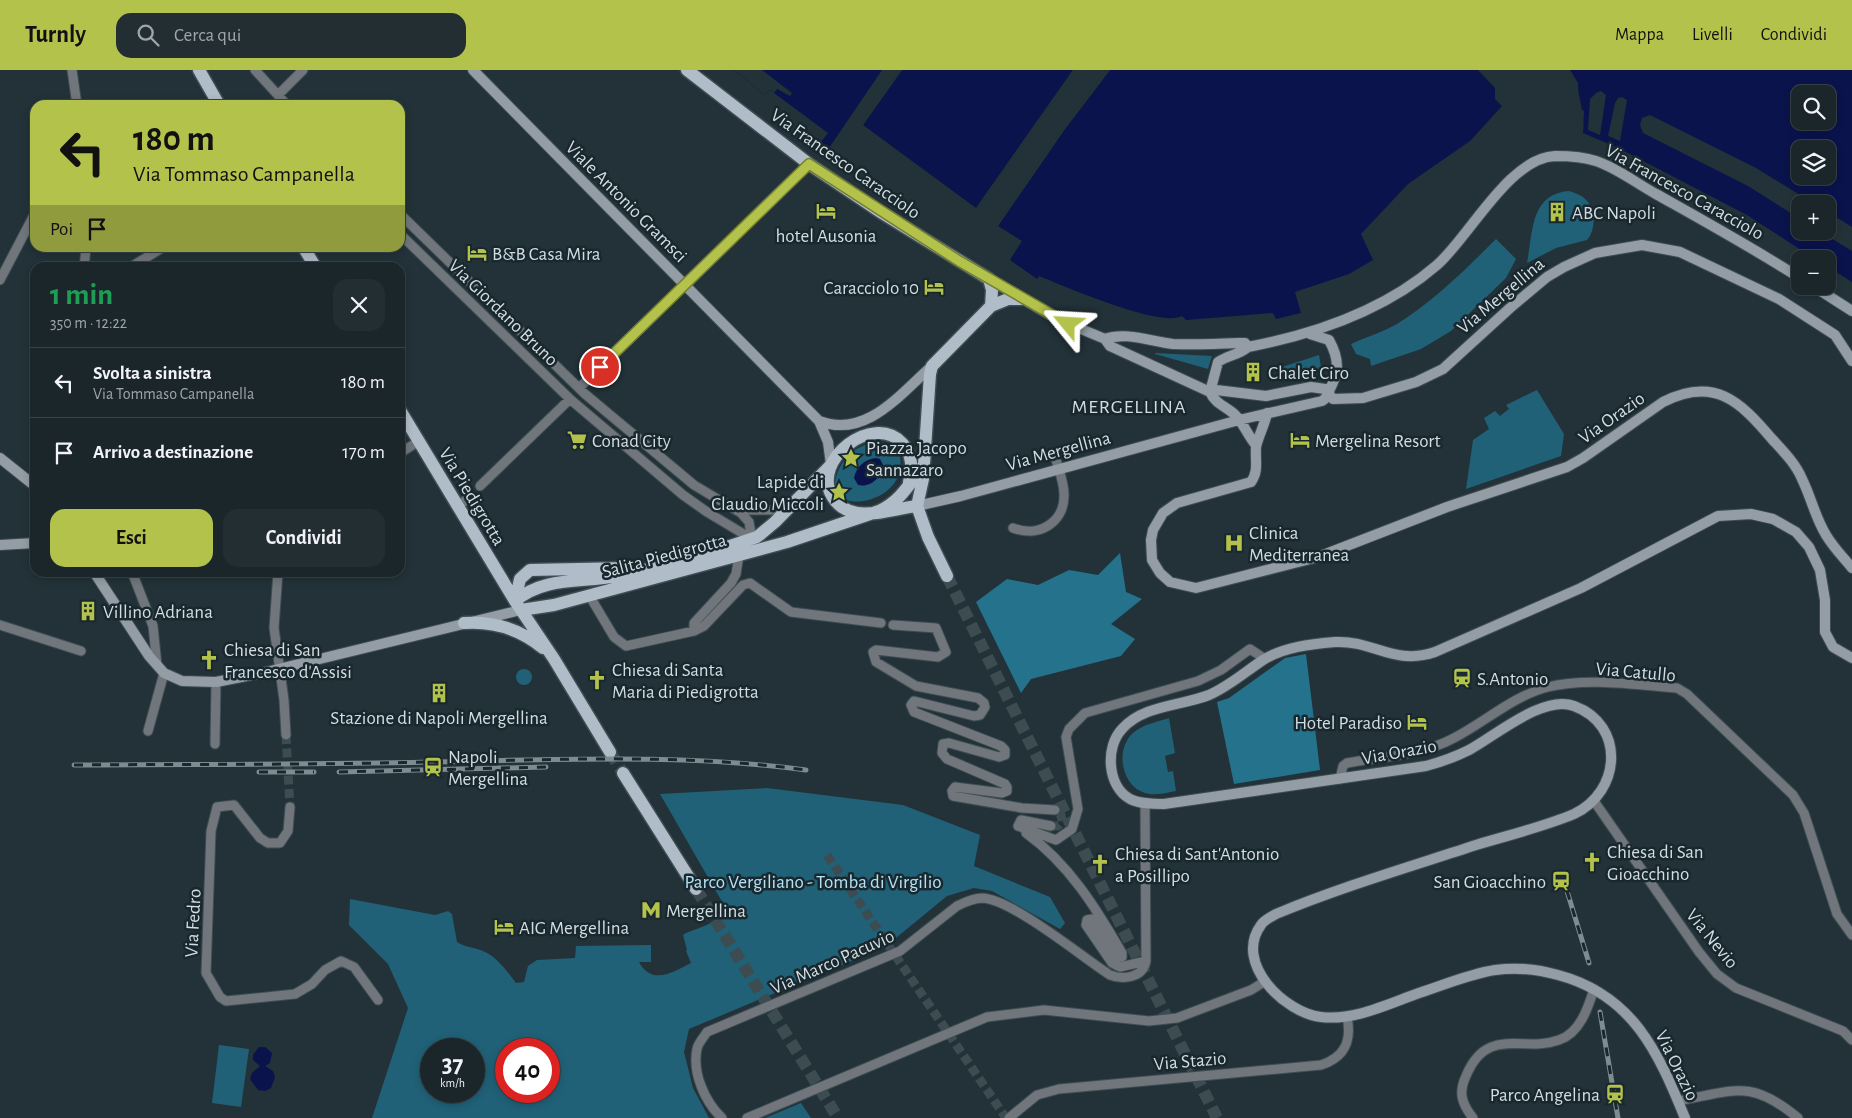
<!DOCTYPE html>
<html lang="it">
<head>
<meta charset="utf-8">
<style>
  :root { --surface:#1a262a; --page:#232e32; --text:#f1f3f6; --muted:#9fa5a8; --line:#384347; --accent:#b3c24b }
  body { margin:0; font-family:"Alegreya Sans",sans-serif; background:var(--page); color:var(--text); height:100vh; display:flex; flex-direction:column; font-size:19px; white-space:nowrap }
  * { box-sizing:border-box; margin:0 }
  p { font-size:16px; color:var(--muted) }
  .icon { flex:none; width:28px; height:28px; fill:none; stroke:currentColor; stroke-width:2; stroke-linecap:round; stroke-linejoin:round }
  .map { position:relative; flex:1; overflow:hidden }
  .side { position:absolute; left:30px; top:192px; width:375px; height:315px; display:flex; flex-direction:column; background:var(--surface); border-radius:15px; box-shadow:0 2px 8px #0003,0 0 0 1px var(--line) }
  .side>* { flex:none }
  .hud { position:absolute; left:30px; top:30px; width:375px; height:152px; border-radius:15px; box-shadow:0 2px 8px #0003,0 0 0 1px var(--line); background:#b3c24b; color:#111; overflow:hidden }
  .controls { position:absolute; left:1791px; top:15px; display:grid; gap:10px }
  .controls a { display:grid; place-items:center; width:45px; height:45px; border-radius:10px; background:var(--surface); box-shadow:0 2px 8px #0003,0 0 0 1px var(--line); font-size:25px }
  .speed { position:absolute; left:420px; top:968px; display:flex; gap:10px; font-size:25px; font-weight:700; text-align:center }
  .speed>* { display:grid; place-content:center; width:65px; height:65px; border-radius:50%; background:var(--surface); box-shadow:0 2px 8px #0003,0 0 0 1px var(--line); line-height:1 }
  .speed small { font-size:12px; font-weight:400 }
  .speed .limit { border:8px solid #d22; background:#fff; color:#111 }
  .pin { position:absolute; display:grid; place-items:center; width:42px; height:42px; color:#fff; margin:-21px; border:2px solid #fff; border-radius:50%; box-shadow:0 1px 5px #0007 }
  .me { position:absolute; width:55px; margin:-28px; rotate:297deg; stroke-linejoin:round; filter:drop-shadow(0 0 4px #0008) }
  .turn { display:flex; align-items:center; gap:18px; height:105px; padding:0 20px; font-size:22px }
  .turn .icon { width:65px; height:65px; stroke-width:2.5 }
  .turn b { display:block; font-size:35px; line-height:42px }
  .then { display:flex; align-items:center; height:48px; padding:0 20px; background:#0003; gap:10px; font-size:19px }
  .round { display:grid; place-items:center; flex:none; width:52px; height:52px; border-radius:15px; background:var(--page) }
  .overview { display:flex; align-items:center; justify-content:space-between; height:85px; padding:0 20px }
  h1 { font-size:30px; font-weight:700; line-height:38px; color:#1e9e55 }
  .primary-button { display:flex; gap:10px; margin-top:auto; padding:10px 20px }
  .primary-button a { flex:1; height:58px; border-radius:15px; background:var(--accent); color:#111; font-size:20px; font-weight:700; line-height:58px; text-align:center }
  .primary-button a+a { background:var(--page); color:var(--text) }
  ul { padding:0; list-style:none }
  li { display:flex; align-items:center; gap:15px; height:70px; padding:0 20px; border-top:1px solid var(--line) }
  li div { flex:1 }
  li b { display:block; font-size:19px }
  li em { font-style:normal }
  header { display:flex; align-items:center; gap:30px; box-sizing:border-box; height:70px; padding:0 25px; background:var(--accent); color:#111 }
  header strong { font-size:24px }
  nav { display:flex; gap:28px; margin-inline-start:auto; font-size:18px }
  .search { width:350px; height:45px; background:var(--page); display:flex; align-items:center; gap:12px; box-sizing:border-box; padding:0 18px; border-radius:15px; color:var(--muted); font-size:19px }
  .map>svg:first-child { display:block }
  .green { fill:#206177; fill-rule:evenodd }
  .forest { fill:#25728c }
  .water { fill:#0a134c; fill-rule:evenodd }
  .pier { fill:#223238 }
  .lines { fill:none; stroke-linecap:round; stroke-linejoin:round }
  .street-tunnel { stroke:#3d4c51; stroke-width:9; stroke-dasharray:9 4.5; stroke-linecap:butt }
  .primary-tunnel { stroke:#3d4c51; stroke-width:12; stroke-dasharray:12 6; stroke-linecap:butt }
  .street-casing { stroke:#3e4d53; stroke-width:11 }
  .secondary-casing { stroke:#3e4d53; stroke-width:12 }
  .primary-casing { stroke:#3e4d53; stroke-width:15 }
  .street { stroke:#70767b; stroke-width:9 }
  .secondary { stroke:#949da6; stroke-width:10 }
  .primary { stroke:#b0bcc7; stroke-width:12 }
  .rail-casing { stroke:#7e8b90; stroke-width:5 }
  .rail { stroke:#19282e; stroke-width:3; stroke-dasharray:9; stroke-linecap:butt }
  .route-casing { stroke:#747e31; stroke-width:12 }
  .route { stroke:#b3c24b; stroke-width:9 }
  .labels { text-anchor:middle; stroke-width:5; stroke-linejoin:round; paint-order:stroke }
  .street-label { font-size:19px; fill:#d3dde1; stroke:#19282e }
  .poi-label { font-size:19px; fill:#d3dde1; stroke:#19282e; text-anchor:start }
  .park-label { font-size:19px; fill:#b4e2f5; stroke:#19282e }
  .neighbourhood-label { font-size:20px; letter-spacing:1px; fill:#d3dde1; stroke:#19282e }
</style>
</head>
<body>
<header>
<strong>Turnly</strong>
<div class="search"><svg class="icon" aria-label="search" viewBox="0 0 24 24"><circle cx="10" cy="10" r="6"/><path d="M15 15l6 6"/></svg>Cerca qui</div>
<nav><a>Mappa</a><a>Livelli</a><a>Condividi</a></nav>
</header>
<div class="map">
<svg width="1852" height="1048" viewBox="0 0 1852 1048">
  <rect width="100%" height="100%" fill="#223238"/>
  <path class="green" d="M1569,121C1575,123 1582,125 1586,130C1596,139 1596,160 1587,170L1556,178L1527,193C1533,162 1530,124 1569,121Z
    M1496,169L1516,189L1506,208L1451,261L1421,279L1371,296L1370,289L1356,284L1351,274C1366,267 1383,262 1397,254C1435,230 1465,200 1496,169Z
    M1155,283L1212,286L1208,299L1155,284Z
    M1319,285L1322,303L1280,304L1279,298Z
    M1537,320L1564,364L1561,386L1466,419L1473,370L1489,359L1484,348L1495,341L1500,346L1509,339L1506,335Z
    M875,372L887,373L898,380C919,436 809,454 841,395C848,382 861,375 875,372Z
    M516 607a8 8 0 1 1 16 0a8 8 0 1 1-16 0Z
    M1169,648L1175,683L1165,686L1168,702L1173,701L1176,721C1166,723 1155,726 1145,723C1121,716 1115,679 1133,663C1143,654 1157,652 1169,648Z
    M767,718L903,735L980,765L974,796L1050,827L1065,853L1060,859L992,821L974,818L947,826L885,877L689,959L684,982L693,1018L709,1048H372L408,938L388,894L349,855L350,829L435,845L448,841L452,844L457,872C467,878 474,877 483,881C497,887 507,901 516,913L524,912L528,896L537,890L575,888L576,876L651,875V892H639C652,916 673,902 691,893L686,881L687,880L683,865C696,857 713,857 720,843L728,842L660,724ZM431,979H474V1021H431ZM506,979H549V1021H506Z
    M219,975L249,979L241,1037L212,1033Z
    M801,1033L811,1048H765Z"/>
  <path class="forest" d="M1120,483L1126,522L1142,529L1111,554L1135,569L1121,586L1031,609L1021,623L976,532L1007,509L1038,515L1069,500L1098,505Z
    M1306,584L1320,700L1234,714L1217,632L1229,628L1285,588Z"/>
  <path class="water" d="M734,0H882L829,78L821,72L828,63L770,20L765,25Z
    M902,0H1073L976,138L863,55Z
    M1110,0H1478L1495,18V29L1502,36L1470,71L1408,114L1361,164L1373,190L1349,204L1295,222L1301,243L1276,249L1273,243L1186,250L1182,246C1160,258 1064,216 1039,206L1037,209L1010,190L1022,171L998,156L1065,59Z
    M1570,0H1852V212L1828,197V189H1815L1747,145L1616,77L1583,63C1585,48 1578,13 1570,0ZM1800,24H1828V51H1800ZM1800,79H1828V106H1800ZM1800,134H1828V161H1800Z
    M876,388L880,389L883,395C882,407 871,418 858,415L854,408C856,397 865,389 876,388Z
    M259,977H265L272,983L270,993L265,996L273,1001L275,1007L271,1018L265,1021L258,1020L250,1009L252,1003L260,996L253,990V985Z"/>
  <path class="pier" d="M734,0H762L792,23L790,26L777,19L774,23L770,20L765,25Z
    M899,0H902L863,55L860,54Z
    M1073,0L1075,1L977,139L976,138Z
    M1107,0H1110L1065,59L998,156L996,155L1063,57Z
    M1567,0H1570L1578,13L1579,37L1584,41L1583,63L1580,62L1581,42L1577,37L1575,14Z
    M1601,21L1606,25L1600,65L1588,60L1590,29L1596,23Z
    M1622,27L1627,30L1620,71L1608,66L1615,33L1618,28Z
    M1650,45L1756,98L1815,134H1800V149L1748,116L1643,63L1640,55L1642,48Z
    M1828,142L1852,157V181L1819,161H1828Z"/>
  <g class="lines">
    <path class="street-tunnel" d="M286,665L290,737
      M1051,756H1058L1062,751L1061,745L1055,740
      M827,785L1006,1048"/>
    <path class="primary-tunnel" d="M947,506L1217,1048
      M610,682L623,703
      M696,819L838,1048"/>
    <defs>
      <path id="street" d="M72,0L77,35
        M255,0L287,35
        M278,25L303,0
        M400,144L585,324L694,415L741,443L749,452L752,469
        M400,164L571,330L683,425L707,442L752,469
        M84,198L86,178
        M129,198L162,178
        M0,210L35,143
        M579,318L809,94
        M400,383L419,371
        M480,416L570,329
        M458,437L470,426
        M738,440H786
        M1013,458C1038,468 1065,453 1064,424C1064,413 1059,400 1056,390
        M132,502L153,556L157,595
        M278,502L274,558L284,630L286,665
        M589,525L614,567L626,576L694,561V553L731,513L736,504L739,485
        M0,555L81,581
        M893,555L936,558L946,582L938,587L876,580L873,582L876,592L916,616L978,628L984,633L985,637L980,645L974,646L914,631L911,635L914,642L1001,676L1005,680V685L999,687L949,673L943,674L942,683L947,689L1005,714L1007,717V721L1002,723L955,717L952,721L953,726L1022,738L1055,740
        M694,561L704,556L743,515L750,513L791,542L881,553
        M148,661L164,603
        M215,674L216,612
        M1340,709L1343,696L1347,693C1382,687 1423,685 1454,668C1485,652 1513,626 1548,617C1586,607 1638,615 1677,618L1687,624L1793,725L1804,743L1837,844L1852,865
        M1594,731L1699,882L1717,904L1736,918L1843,961L1852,970
        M290,737L288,761L280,773H268L260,768L234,735L217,737L211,761L206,903L220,927L226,931L295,924L312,914L325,900L341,891L354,897L378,930
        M1018,756L1056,770L1072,759L1078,739L1066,667L1069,659L1085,643L1198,611L1221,600L1250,579L1265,589
        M1018,756L1021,750L1051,756
        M1026,763C1069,794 1096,838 1122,883V887L1118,888L1114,885L1092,849L1087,850L1086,855L1112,893L1120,897L1146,891
        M1678,1031C1734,1021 1750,1008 1798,1048
        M722,1048C705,1032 692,1003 697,979C698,973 704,967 707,962L900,881L957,836C965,832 974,828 983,828C1013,830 1082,887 1110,905C1123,910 1143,908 1146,891L1145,733
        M747,1048L987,947L1044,940L1149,951L1177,948L1251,920L1264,912
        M1009,1048L1037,1025L1059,1019L1321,995C1345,987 1352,971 1347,947
        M1473,1048C1462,1034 1458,1023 1466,1006C1487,955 1523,983 1559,970C1580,963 1588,938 1594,919"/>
      <path id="secondary" d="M473,0L819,351L828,372L831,395
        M989,209L1057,249L1105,269L1110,276L1210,322C1215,333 1223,335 1233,343C1243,351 1247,365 1256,375
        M1813,216L1852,241
        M1105,269C1126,261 1152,272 1173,274C1195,275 1217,274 1239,273H1245L1248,277C1316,264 1384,241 1437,195C1470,166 1509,88 1555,86C1567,86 1584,87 1596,91C1617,98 1636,113 1656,124C1704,151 1753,178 1800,208
        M1248,277C1239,285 1228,285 1218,292L1210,322L1216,320L1266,326L1311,317L1325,319L1333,329L1363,328L1416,312L1443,299L1510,238L1547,207L1564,197L1595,183L1642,175L1680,182L1779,229L1835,265L1852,291
        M1267,343C1265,354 1258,367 1256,377C1255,391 1259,401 1251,412L1177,433L1163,443L1153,460L1151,470L1152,490L1160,503L1170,512L1196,518L1318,487L1447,437L1567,397L1583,388L1663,332C1714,306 1740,331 1772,369C1783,381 1796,394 1802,409C1811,427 1815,447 1826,465C1833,477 1843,487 1852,498
        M819,351C866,369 900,324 932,296
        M0,388L35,416
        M917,436L961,426L1239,350L1322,331C1327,328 1327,326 1329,321C1339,302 1340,290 1329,270L1310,264
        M0,475L35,473
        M94,502L149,586L164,603L182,611L216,612L262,603L521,540
        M1685,1048C1658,982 1633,925 1558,905C1537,899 1517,897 1495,900C1469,904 1444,915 1419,923C1388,934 1354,951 1321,947C1285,943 1233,893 1261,855C1264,850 1271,847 1276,844C1341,817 1409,797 1476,775C1509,765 1543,757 1574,744C1621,722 1626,655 1574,636C1544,624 1495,666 1469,680C1455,687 1441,692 1426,696L1164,734C1153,734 1140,734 1130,729C1107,716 1105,677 1122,659C1143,635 1181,636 1209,625C1228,617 1245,602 1263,590C1284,577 1311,574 1335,572C1374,570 1393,596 1435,582L1581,518L1718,446L1751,444L1773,449L1796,462L1809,477L1820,500L1825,530V562L1833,577L1852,588"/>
      <path id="primary" d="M199,0L219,35
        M687,0L809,94L882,143L989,209L992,220L991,236L932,296L930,304L923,409L917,436L928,467L947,506
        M304,178L316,198
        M991,236L1008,229H1021
        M400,340L515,531L554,589L610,682
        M909,412C913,399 912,383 902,373C873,342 811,390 832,426C837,435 846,441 857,443C875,446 899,438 917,436
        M515,531C545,506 581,513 617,506C663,497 712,483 757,467L775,452L831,395
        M515,531L520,509L530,500L626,498
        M521,540L554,535L787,472L879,441C900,432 910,413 924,395
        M464,553C493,551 520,559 543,578
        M623,703L696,819"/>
    </defs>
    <use href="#street" class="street-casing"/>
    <use href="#secondary" class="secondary-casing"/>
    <use href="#primary" class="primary-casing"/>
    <use href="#street" class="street"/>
    <use href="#secondary" class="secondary"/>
    <use href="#primary" class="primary"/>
    <defs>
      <path id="rail" d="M74,695C193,694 311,695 429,692C555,690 681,683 806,700
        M259,702H314
        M339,702L546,697
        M1567,821L1589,893
        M1600,942L1618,1048"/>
    </defs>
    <use href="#rail" class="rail-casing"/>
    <use href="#rail" class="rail"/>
  </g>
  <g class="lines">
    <defs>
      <path id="route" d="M600,297L809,94L959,191L1068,254"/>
    </defs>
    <use href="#route" class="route-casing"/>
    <use href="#route" class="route"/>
  </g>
  <defs>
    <symbol id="hotel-bare" viewBox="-9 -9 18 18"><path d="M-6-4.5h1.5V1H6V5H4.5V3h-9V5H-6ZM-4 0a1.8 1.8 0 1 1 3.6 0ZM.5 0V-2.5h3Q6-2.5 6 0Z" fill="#b3c24b" stroke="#19282e" stroke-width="2.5" paint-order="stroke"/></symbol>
    <symbol id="building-bare" viewBox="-9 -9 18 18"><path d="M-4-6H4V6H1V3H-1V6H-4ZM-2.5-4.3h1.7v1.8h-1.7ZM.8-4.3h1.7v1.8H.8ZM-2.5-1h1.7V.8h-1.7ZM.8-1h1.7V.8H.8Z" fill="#b3c24b" stroke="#19282e" stroke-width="2.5" paint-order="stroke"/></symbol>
    <symbol id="supermarket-bare" viewBox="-9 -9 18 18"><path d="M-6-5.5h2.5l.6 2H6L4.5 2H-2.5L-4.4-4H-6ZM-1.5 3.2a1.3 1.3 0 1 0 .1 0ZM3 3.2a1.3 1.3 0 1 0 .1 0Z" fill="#b3c24b" stroke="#19282e" stroke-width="2.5" paint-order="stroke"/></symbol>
    <symbol id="sight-bare" viewBox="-9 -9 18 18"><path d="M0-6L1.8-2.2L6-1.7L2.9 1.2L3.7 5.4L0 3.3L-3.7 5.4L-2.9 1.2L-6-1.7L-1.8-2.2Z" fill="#b3c24b" stroke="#19282e" stroke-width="2.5" paint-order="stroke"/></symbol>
    <symbol id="hospital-bare" viewBox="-9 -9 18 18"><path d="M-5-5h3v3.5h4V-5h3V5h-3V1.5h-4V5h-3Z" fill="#b3c24b" stroke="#19282e" stroke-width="2.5" paint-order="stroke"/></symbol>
    <symbol id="church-bare" viewBox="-9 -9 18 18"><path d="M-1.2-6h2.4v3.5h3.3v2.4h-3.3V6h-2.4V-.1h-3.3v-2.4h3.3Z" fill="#b3c24b" stroke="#19282e" stroke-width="2.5" paint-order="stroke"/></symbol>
    <symbol id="station-bare" viewBox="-9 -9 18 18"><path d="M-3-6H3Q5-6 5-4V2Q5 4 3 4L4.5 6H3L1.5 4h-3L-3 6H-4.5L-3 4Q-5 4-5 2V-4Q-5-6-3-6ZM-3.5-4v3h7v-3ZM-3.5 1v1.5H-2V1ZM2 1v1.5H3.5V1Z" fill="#b3c24b" stroke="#19282e" stroke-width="2.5" paint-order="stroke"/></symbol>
    <symbol id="metro-bare" viewBox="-9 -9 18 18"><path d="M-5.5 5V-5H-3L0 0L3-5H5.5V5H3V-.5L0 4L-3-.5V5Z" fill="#b3c24b" stroke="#19282e" stroke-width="2.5" paint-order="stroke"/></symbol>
  </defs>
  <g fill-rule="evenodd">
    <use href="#hotel-bare" x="812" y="127" width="28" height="28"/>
    <use href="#building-bare" x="1543" y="128" width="28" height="28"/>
    <use href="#hotel-bare" x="463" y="169" width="28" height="28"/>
    <use href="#hotel-bare" x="920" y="203" width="28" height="28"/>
    <use href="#building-bare" x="1239" y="288" width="28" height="28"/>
    <use href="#supermarket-bare" x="563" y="356" width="28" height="28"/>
    <use href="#hotel-bare" x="1286" y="356" width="28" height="28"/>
    <use href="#sight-bare" x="837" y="374" width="28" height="28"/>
    <use href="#sight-bare" x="825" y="408" width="28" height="28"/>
    <use href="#hospital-bare" x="1220" y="459" width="28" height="28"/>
    <use href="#building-bare" x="74" y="527" width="28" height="28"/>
    <use href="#church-bare" x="195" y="576" width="28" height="28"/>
    <use href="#station-bare" x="1448" y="594" width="28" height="28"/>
    <use href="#church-bare" x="583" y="596" width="28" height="28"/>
    <use href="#building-bare" x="425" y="609" width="28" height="28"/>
    <use href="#hotel-bare" x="1403" y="638" width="28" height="28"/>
    <use href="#station-bare" x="419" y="683" width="28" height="28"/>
    <use href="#church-bare" x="1578" y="778" width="28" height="28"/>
    <use href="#church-bare" x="1086" y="780" width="28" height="28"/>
    <use href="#station-bare" x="1547" y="797" width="28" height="28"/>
    <use href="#metro-bare" x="637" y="826" width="28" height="28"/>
    <use href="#hotel-bare" x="490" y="843" width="28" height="28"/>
    <use href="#station-bare" x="1601" y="1010" width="28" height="28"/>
  </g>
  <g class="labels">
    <g class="street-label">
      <text transform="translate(846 93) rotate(35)" y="7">Via Francesco Caracciolo</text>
      <text transform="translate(1685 121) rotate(29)" y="7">Via Francesco Caracciolo</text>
      <text transform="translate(627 131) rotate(45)" y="7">Viale Antonio Gramsci</text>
      <text transform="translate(1500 225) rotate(-40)" y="7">Via Mergellina</text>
      <text transform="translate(504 242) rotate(44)" y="7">Via Giordano Bruno</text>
      <text transform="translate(1611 347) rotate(-35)" y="7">Via Orazio</text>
      <text transform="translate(1058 380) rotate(-15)" y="7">Via Mergellina</text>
      <text transform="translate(473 426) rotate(59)" y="7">Via Piedigrotta</text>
      <text transform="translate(664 485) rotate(-15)" y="7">Salita Piedigrotta</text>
      <text transform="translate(1636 601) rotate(5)" y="7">Via Catullo</text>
      <text transform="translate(1399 681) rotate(-10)" y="7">Via Orazio</text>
      <text transform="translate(192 853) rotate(-87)" y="7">Via Fedro</text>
      <text transform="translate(1713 868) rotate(51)" y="7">Via Nevio</text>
      <text transform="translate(832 891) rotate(-24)" y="7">Via Marco Pacuvio</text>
      <text transform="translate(1190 990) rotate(-5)" y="7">Via Stazio</text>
      <text transform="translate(1678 995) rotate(64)" y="7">Via Orazio</text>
    </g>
    <g class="poi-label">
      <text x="1572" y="149">ABC Napoli</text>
      <text x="826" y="172" text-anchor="middle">hotel Ausonia</text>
      <text x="492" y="190">B&amp;B Casa Mira</text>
      <text x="919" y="224" text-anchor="end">Caracciolo 10</text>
      <text x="1268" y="309">Chalet Ciro</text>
      <text x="592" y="377">Conad City</text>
      <text x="1315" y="377">Mergelina Resort</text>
      <text x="866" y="384">Piazza Jacopo<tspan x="866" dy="22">Sannazaro</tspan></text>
      <text x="824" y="418" text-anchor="end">Lapide di<tspan x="824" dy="22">Claudio Miccoli</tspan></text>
      <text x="1249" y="469">Clinica<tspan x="1249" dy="22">Mediterranea</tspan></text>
      <text x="103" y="548">Villino Adriana</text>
      <text x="224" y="586">Chiesa di San<tspan x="224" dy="22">Francesco d'Assisi</tspan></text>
      <text x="612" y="606">Chiesa di Santa<tspan x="612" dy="22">Maria di Piedigrotta</tspan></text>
      <text x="1477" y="615">S.Antonio</text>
      <text x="439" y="654" text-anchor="middle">Stazione di Napoli Mergellina</text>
      <text x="1402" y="659" text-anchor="end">Hotel Paradiso</text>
      <text x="448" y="693">Napoli<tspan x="448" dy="22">Mergellina</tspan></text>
      <text x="1607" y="788">Chiesa di San<tspan x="1607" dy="22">Gioacchino</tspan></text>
      <text x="1115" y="790">Chiesa di Sant'Antonio<tspan x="1115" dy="22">a Posillipo</tspan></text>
      <text x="1546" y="818" text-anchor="end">San Gioacchino</text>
      <text x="666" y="847">Mergellina</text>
      <text x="519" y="864">AIG Mergellina</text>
      <text x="1600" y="1031" text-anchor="end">Parco Angelina</text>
    </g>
    <g class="park-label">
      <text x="813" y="818">Parco Vergiliano - Tomba di Virgilio</text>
    </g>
    <g class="neighbourhood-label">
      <text x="1129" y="343">MERGELLINA</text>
    </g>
  </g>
</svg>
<div class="controls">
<a><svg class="icon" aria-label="search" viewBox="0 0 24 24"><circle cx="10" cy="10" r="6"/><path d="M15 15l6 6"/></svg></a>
<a><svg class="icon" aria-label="layers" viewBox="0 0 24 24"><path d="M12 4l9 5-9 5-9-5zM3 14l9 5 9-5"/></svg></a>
<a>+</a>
<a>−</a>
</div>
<div class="speed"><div>37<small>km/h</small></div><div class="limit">40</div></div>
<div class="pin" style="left:600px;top:297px;background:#d93025"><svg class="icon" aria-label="arrive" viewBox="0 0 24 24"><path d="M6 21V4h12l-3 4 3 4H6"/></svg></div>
<svg class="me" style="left:1068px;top:254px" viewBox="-20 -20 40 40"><path d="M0-17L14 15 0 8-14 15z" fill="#b3c24b" stroke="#fff" stroke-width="4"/></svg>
<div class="hud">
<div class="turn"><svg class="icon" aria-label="left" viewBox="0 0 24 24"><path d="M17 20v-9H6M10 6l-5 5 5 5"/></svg><div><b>180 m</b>Via Tommaso Campanella</div></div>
<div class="then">Poi<svg class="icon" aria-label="arrive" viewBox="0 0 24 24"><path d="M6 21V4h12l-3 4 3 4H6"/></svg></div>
</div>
<section class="side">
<div class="overview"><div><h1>1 min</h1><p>350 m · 12:22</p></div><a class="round"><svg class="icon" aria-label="close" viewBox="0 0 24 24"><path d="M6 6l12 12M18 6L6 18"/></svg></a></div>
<ul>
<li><svg class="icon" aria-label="left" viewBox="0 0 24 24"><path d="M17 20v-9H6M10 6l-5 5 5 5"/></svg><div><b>Svolta a sinistra</b><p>Via Tommaso Campanella</p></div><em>180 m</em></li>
<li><svg class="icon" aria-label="arrive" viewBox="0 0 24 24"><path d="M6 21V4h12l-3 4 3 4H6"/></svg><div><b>Arrivo a destinazione</b></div><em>170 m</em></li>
</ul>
<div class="primary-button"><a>Esci</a><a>Condividi</a></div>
</section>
</div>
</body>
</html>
